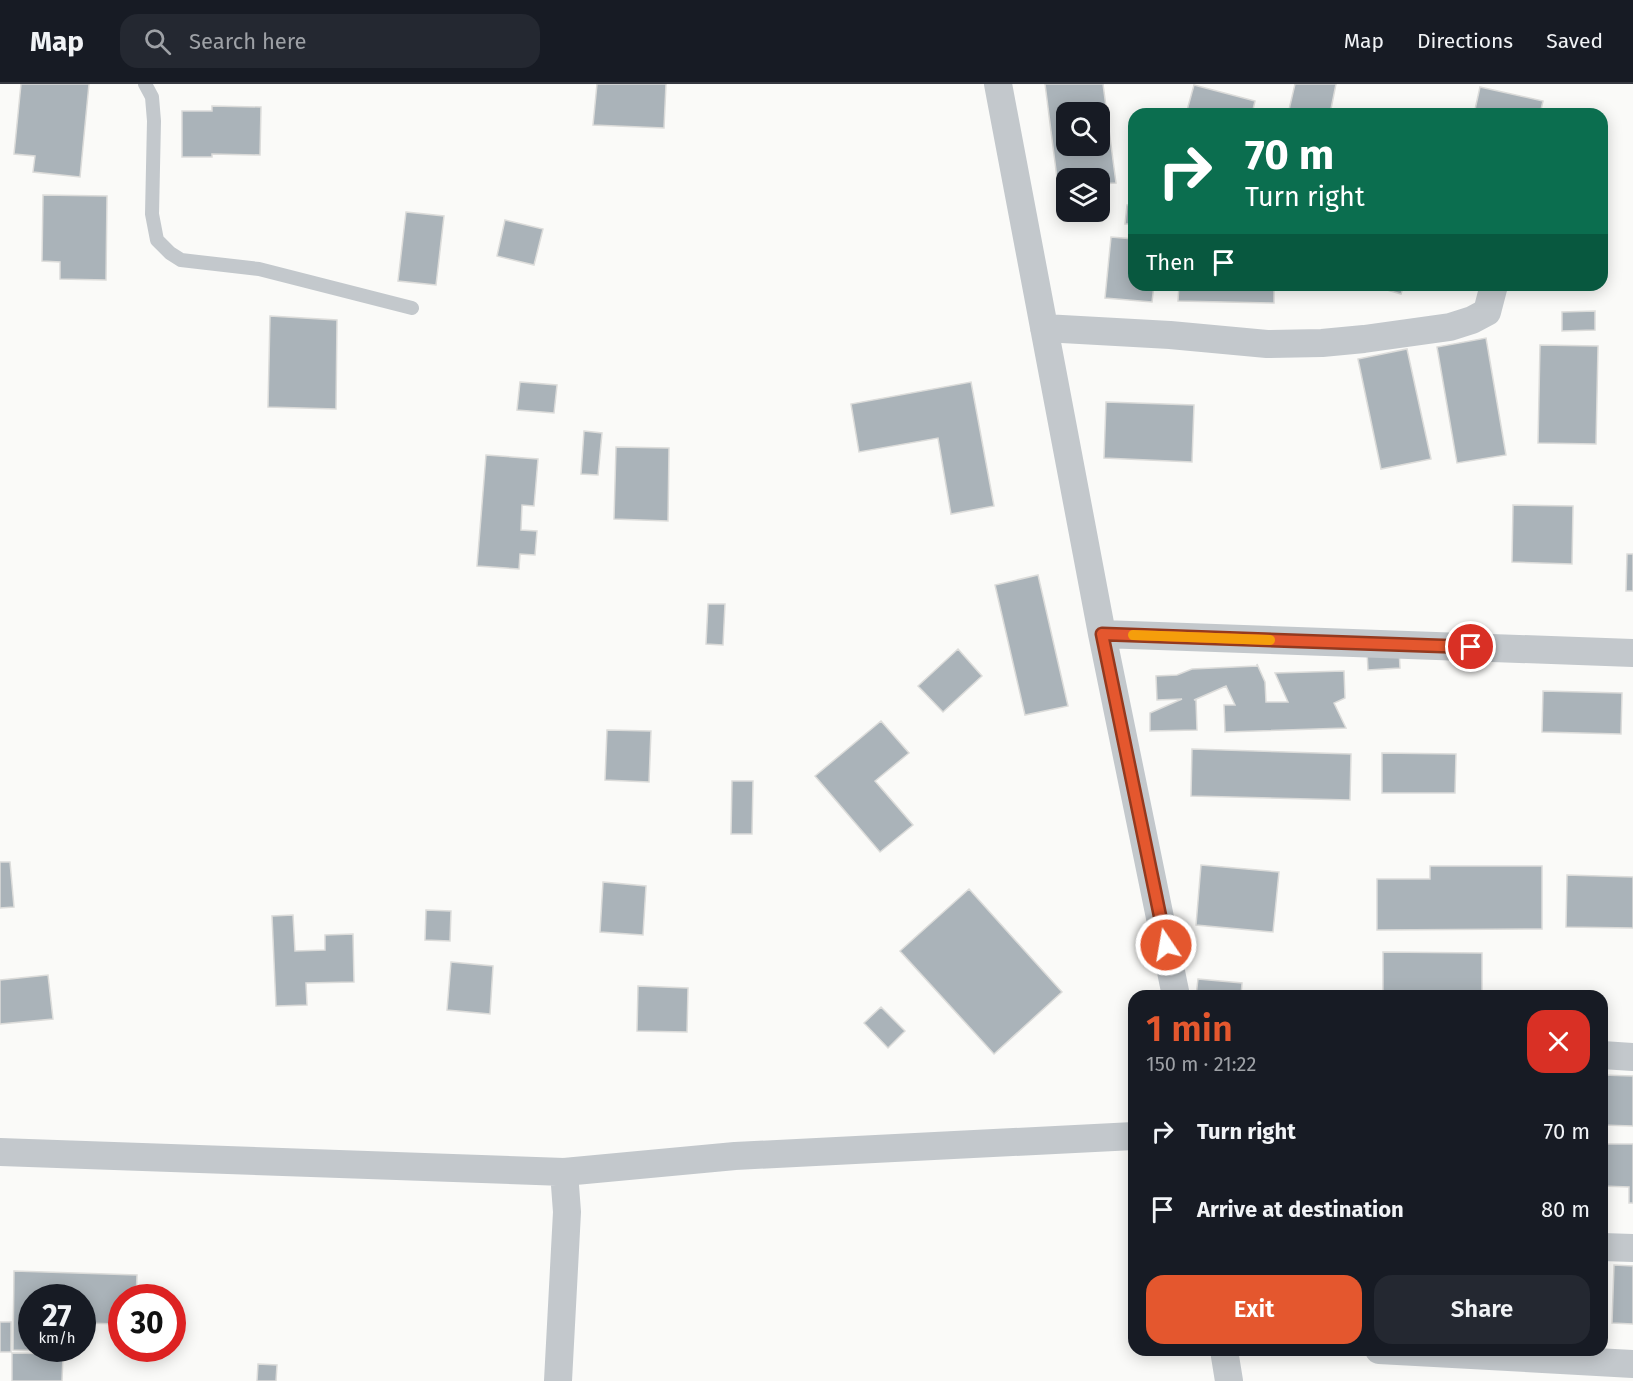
<!DOCTYPE html>
<html lang="en">
<head>
<meta charset="utf-8">
<style>
  :root { --surface:#171b24; --page:#242831; --text:#f1f3f6; --muted:#9ea1a6; --line:#363941; --accent:#e4572e }
  body { margin:0; font-family:"Fira Sans",sans-serif; background:var(--page); color:var(--text); height:100vh; display:flex; flex-direction:column; font-size:22px; white-space:nowrap }
  * { box-sizing:border-box; margin:0 }
  p { font-size:20px; color:var(--muted) }
  .icon { flex:none; width:33px; height:33px; fill:none; stroke:currentColor; stroke-width:2; stroke-linecap:round; stroke-linejoin:round }
  .map { position:relative; flex:1; overflow:hidden }
  .details { position:absolute; left:1128px; top:906px; width:480px; height:366px; display:flex; flex-direction:column; background:var(--surface); border-radius:18px; box-shadow:0 3px 15px #0003 }
  .details>* { flex:none }
  .guide { position:absolute; left:1128px; top:24px; width:480px; height:183px; border-radius:18px; box-shadow:0 3px 15px #0003; background:#0b6e4f; color:#fff; overflow:hidden }
  .controls { position:absolute; left:1056px; top:18px; display:grid; gap:12px }
  .controls a { display:grid; place-items:center; width:54px; height:54px; border-radius:12px; background:var(--surface); box-shadow:0 3px 15px #0003; font-size:30px }
  .speed { position:absolute; left:18px; top:1200px; display:flex; gap:12px; font-size:30px; font-weight:700; text-align:center }
  .speed>* { display:grid; place-content:center; width:78px; height:78px; border-radius:50%; background:var(--surface); box-shadow:0 3px 15px #0003; line-height:1 }
  .speed small { font-size:15px; font-weight:400 }
  .speed .limit { border:9px solid #d22; background:#fff; color:#111 }
  .pin { position:absolute; display:grid; place-items:center; width:51px; height:51px; color:#fff; margin:-26px; border:3px solid #fff; border-radius:50%; box-shadow:0 2px 6px #0007 }
  .me { position:absolute; width:66px; margin:-33px; rotate:348deg; stroke-linejoin:round; filter:drop-shadow(0 0 4px #0008) }
  .turn { display:flex; align-items:center; gap:21px; height:126px; padding:0 18px; font-size:27px }
  .turn .icon { width:78px; height:78px; stroke-width:2.5 }
  .turn b { display:block; font-size:42px; line-height:51px }
  .then { display:flex; align-items:center; height:57px; padding:0 18px; background:#0003; gap:12px; font-size:22px }
  .round { display:grid; place-items:center; flex:none; width:63px; height:63px; border-radius:18px; background:var(--page) }
  .summary { display:flex; align-items:center; justify-content:space-between; height:102px; padding:0 18px }
  h1 { font-size:36px; font-weight:600; line-height:45px; color:var(--accent) }
  .action { display:flex; gap:12px; margin-top:auto; padding:12px 18px }
  .action a { flex:1; height:69px; border-radius:18px; background:var(--accent); color:#fff; font-size:24px; font-weight:600; line-height:69px; text-align:center }
  .action a+a { background:var(--page); color:var(--text) }
  ul { padding:0; list-style:none }
  li { display:flex; align-items:center; gap:18px; height:78px; padding:0 18px }
  li div { flex:1 }
  li b { display:block; font-size:22px }
  li em { font-style:normal }
  header { display:flex; align-items:center; gap:36px; box-sizing:border-box; height:84px; padding:0 30px; background:var(--surface); border-bottom:2px solid var(--line) }
  header strong { font-size:28px }
  nav { display:flex; gap:33px; margin-inline-start:auto; font-size:21px }
  .search { width:420px; height:54px; background:var(--page); display:flex; align-items:center; gap:15px; box-sizing:border-box; padding:0 21px; border-radius:18px; color:var(--muted); font-size:22px }
  .map>svg:first-child { display:block }
  .building { fill:#aab3b9; stroke:#dcdcda; stroke-width:1.5; fill-rule:evenodd }
  .lines { fill:none; stroke-linecap:round; stroke-linejoin:round }
  .service { stroke:#c3c8cc; stroke-width:14 }
  .minor { stroke:#c3c8cc; stroke-width:28 }
  .route-casing { stroke:#94391e; stroke-width:15 }
  .route { stroke:#e4572e; stroke-width:10 }
  .slow { stroke:#f59e0b; stroke-width:10 }
</style>
</head>
<body>
<header>
<strong>Map</strong>
<div class="search"><svg class="icon" aria-label="search" viewBox="0 0 24 24"><circle cx="10" cy="10" r="6"/><path d="M15 15l6 6"/></svg>Search here</div>
<nav><a>Map</a><a>Directions</a><a>Saved</a></nav>
</header>
<div class="map">
<svg width="1633" height="1297" viewBox="0 0 1633 1297">
  <rect width="100%" height="100%" fill="#fafaf8"/>
  <path class="building" d="M21,0H89L80,93L33,88L35,72L14,70Z
    M597,0H666L664,44L593,41Z
    M1045,0H1103L1116,99L1100,100V94H1066V101L1058,102ZM1066,28H1100V62H1066Z
    M1295,0H1336L1330,30H1288Z
    M1194,1L1255,17L1252,30H1186Z
    M1480,3L1543,17L1540,30H1474Z
    M212,22L261,23L260,71L212,70V73H182V27H212Z
    M43,111L107,112L106,196L60,195V178L42,177Z
    M1127,121H1134V140H1125Z
    M406,128L444,132L436,201L398,197Z
    M505,136L543,145L534,181L497,172Z
    M1111,153L1134,155V201H1154L1152,218L1105,214Z
    M1179,201H1274V219L1178,217Z
    M1370,201H1404L1401,210Z
    M1595,227V246L1562,247V228Z
    M270,232L337,236L336,325L268,323Z
    M1486,254L1506,371L1457,379L1437,263Z
    M1540,261L1598,262L1596,360L1538,359Z
    M1407,265L1431,375L1381,385L1358,275Z
    M520,298L557,301L554,329L517,326Z
    M971,298L994,422L951,430L938,354L859,368L851,320Z
    M1106,318L1194,321L1192,378L1104,374Z
    M584,347L602,349L598,391L581,390Z
    M616,363L669,364L668,437L614,435Z
    M486,371L538,375L534,422L522,421L521,446L537,447L535,471L520,470L519,485L477,482Z
    M1513,421L1573,422L1572,480L1512,478Z
    M1627,470H1633V507H1626Z
    M1038,491L1068,622L1025,631L995,501Z
    M708,520H725L723,561L706,560Z
    M958,565L982,592L943,628L918,602Z
    M1399,565L1400,584L1368,586L1367,567Z
    M1257,580L1265,598L1266,618H1288L1275,589L1344,587L1345,614L1334,619L1346,644L1225,648L1224,621H1235L1226,602L1194,616H1196L1197,646L1150,647V629L1182,615L1157,616L1156,592L1177,591L1192,585L1257,582Z
    M1543,607L1622,609L1621,650L1542,648Z
    M881,637L909,669L875,697L913,741L880,768L815,692Z
    M607,646L651,647L649,698L605,696Z
    M1192,665L1351,670L1350,716L1191,712Z
    M1382,669L1456,670L1455,709H1382Z
    M732,697H753L752,750H731Z
    M0,778H10L14,823L0,824Z
    M1201,781L1279,788L1273,848L1196,841Z
    M1430,782H1542V845L1377,846V795H1430Z
    M1567,791L1633,793V844L1566,843Z
    M603,798L646,802L643,851L600,848Z
    M969,805L1062,908L994,970L900,867Z
    M426,826L451,827L450,857L425,856Z
    M293,831L295,867L325,866V851L353,850L354,898L306,899L307,921L276,922L272,832Z
    M1383,868L1482,869V912H1383Z
    M451,878L493,882L490,930L447,926Z
    M48,891L53,935L0,940V896Z
    M1198,895L1242,899L1241,912H1196Z
    M638,902L688,904L687,948L637,947Z
    M881,923L905,947L888,964L864,939Z
    M1602,991L1633,992V1042L1602,1041Z
    M1602,1060H1633V1119H1629V1103L1602,1102Z
    M1614,1181L1633,1182V1240L1612,1239Z
    M14,1187L137,1191L136,1214H122V1240L82,1239V1214H32V1264H61V1267L13,1266Z
    M0,1238H11V1268H0Z
    M12,1269L63,1270L62,1297H12Z
    M258,1280L277,1281L276,1297H257Z"/>
  <g class="lines">
    <path class="service" d="M145,0L152,13L154,37L152,130L157,156L170,169L181,176L259,185L412,224"/>
    <path class="minor" d="M998,0L1102,550L1176,912
      M1044,244L1170,251L1267,260L1322,259L1364,255L1450,243L1472,236L1487,228L1494,201
      M1102,550L1633,569
      M1602,971L1633,973
      M0,1068L564,1088L567,1128L558,1297
      M564,1088L735,1072L1134,1052
      M1602,1163L1633,1164
      M1224,1266L1229,1297
      M1379,1266L1633,1280"/>
  </g>
  <g class="lines">
    <defs>
      <path id="route" d="M1166,861L1102,550L1471,563"/>
    </defs>
    <use href="#route" class="route-casing"/>
    <use href="#route" class="route"/>
    <path class="slow" d="M1133,551L1270,556"/>
  </g>
</svg>
<div class="controls">
<a><svg class="icon" aria-label="search" viewBox="0 0 24 24"><circle cx="10" cy="10" r="6"/><path d="M15 15l6 6"/></svg></a>
<a><svg class="icon" aria-label="layers" viewBox="0 0 24 24"><path d="M12 4l9 5-9 5-9-5zM3 14l9 5 9-5"/></svg></a>
</div>
<div class="speed"><div>27<small>km/h</small></div><div class="limit">30</div></div>
<div class="pin" style="left:1471px;top:563px;background:#d93025"><svg class="icon" aria-label="arrive" viewBox="0 0 24 24"><path d="M6 21V4h12l-3 4 3 4H6"/></svg></div>
<svg class="me" style="left:1166px;top:861px" viewBox="-20 -20 40 40"><circle r="17" fill="#e4572e" stroke="#fff" stroke-width="3"/><path d="M0-11L8 9 0 5-8 9z" fill="#fff"/></svg>
<div class="guide">
<div class="turn"><svg class="icon" aria-label="right" viewBox="0 0 24 24"><path d="M7 20v-9h11M14 6l5 5-5 5"/></svg><div><b>70 m</b>Turn right</div></div>
<div class="then">Then<svg class="icon" aria-label="arrive" viewBox="0 0 24 24"><path d="M6 21V4h12l-3 4 3 4H6"/></svg></div>
</div>
<section class="details">
<div class="summary"><div><h1>1 min</h1><p>150 m · 21:22</p></div><a class="round" style="background:#d93025;color:#fff"><svg class="icon" aria-label="close" viewBox="0 0 24 24"><path d="M6 6l12 12M18 6L6 18"/></svg></a></div>
<ul>
<li><svg class="icon" aria-label="right" viewBox="0 0 24 24"><path d="M7 20v-9h11M14 6l5 5-5 5"/></svg><div><b>Turn right</b></div><em>70 m</em></li>
<li><svg class="icon" aria-label="arrive" viewBox="0 0 24 24"><path d="M6 21V4h12l-3 4 3 4H6"/></svg><div><b>Arrive at destination</b></div><em>80 m</em></li>
</ul>
<div class="action"><a>Exit</a><a>Share</a></div>
</section>
</div>
</body>
</html>
